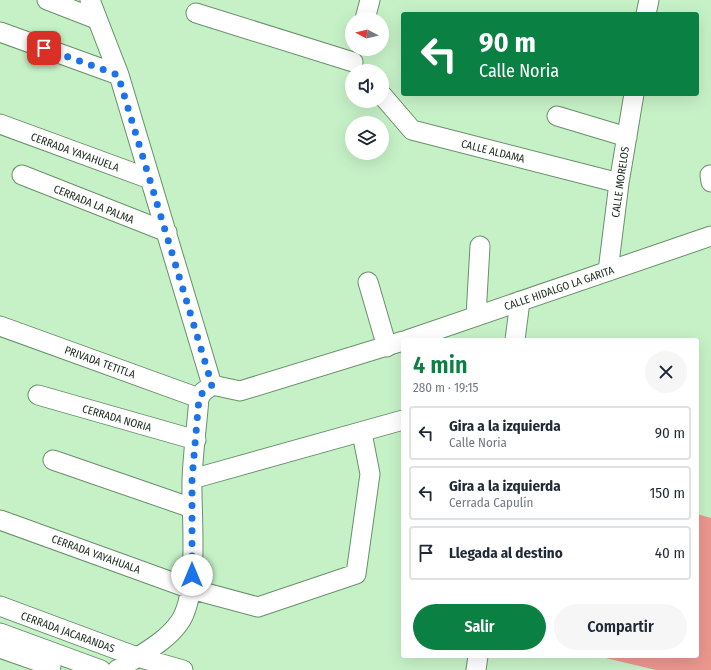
<!DOCTYPE html>
<html lang="es">
<head>
<meta charset="utf-8">
<style>
  :root { --surface:#fff; --page:#f6f6f7; --text:#1f2937; --muted:#747a83; --line:#e0e1e3; --accent:#0b8043 }
  body { margin:0; font-family:"Fira Sans Condensed",sans-serif; background:var(--page); color:var(--text); height:100vh; display:flex; flex-direction:column; font-size:15px; white-space:nowrap }
  * { box-sizing:border-box; margin:0 }
  p { font-size:13px; color:var(--muted) }
  .icon { flex:none; width:22px; height:22px; fill:none; stroke:currentColor; stroke-width:2; stroke-linecap:round; stroke-linejoin:round }
  .map { position:relative; flex:1; overflow:hidden }
  .drawer { position:absolute; left:401px; top:338px; width:298px; height:320px; display:flex; flex-direction:column; background:var(--surface); border-radius:4px; box-shadow:0 4px 16px #0002 }
  .drawer>* { flex:none }
  .hud { position:absolute; left:401px; top:12px; width:298px; height:84px; border-radius:4px; box-shadow:0 4px 16px #0002; background:#0b8043; color:#fff; overflow:hidden }
  .needle { width:26px; rotate:277deg }
  .controls { position:absolute; left:345px; top:12px; display:grid; gap:8px }
  .controls a { display:grid; place-items:center; width:44px; height:44px; border-radius:50%; background:var(--surface); box-shadow:0 4px 16px #0002; font-size:20px }
  .pin { position:absolute; display:grid; place-items:center; width:34px; height:34px; color:#fff; margin:-17px; border-radius:8px; box-shadow:0 2px 6px #0006 }
  .me { position:absolute; width:44px; margin:-22px; rotate:0deg; stroke-linejoin:round; filter:drop-shadow(0 0 3px #0008) }
  .turn { display:flex; align-items:center; gap:14px; height:84px; padding:0 12px; font-size:18px }
  .turn .icon { width:52px; height:52px; stroke-width:2.5 }
  .turn b { display:block; font-size:28px; line-height:34px }
  .round { display:grid; place-items:center; flex:none; width:42px; height:42px; border-radius:21px; background:var(--page) }
  .summary { display:flex; align-items:center; justify-content:space-between; height:68px; padding:0 12px }
  h1 { font-size:24px; font-weight:600; line-height:30px; color:var(--accent) }
  .action { display:flex; gap:8px; margin-top:auto; padding:8px 12px }
  .action a { flex:1; height:46px; border-radius:24px; background:var(--accent); color:#fff; font-size:16px; font-weight:600; line-height:46px; text-align:center }
  .action a+a { background:var(--page); color:var(--text) }
  ul { padding:0; list-style:none }
  li { display:flex; align-items:center; gap:12px; height:54px; margin:0 8px 6px; padding:0 4px; border:2px solid var(--line); border-radius:4px }
  li div { flex:1 }
  li b { display:block; font-size:15px }
  li em { font-style:normal }
  .map>svg:first-child { display:block }
  .green { fill:#eb978e }
  .lines { fill:none; stroke-linecap:round; stroke-linejoin:round }
  .minor-casing { stroke:#68906a; stroke-width:21 }
  .minor { stroke:#fff; stroke-width:19 }
  .route { stroke:#1a73e8; stroke-width:7; stroke-dasharray:0 12.6 }
  .labels { text-anchor:middle; stroke-width:3.5; stroke-linejoin:round; paint-order:stroke }
  .street-label { font-size:11px; fill:#1b2b1c; stroke:#fff }
</style>
</head>
<body>
<div class="map">
<svg width="711" height="670" viewBox="0 0 711 670">
  <rect width="100%" height="100%" fill="#c6f1c7"/>
  <path class="green" d="M697,514L711,518V670H656L597,656H697Z"/>
  <g class="lines">
    <defs>
      <path id="minor" d="M47,0L96,19
        M90,0L119,75L212,385
        M196,13L353,62
        M646,14L649,0
        M365,19L370,0
        M0,32L119,75
        M382,95L412,130L619,183
        M557,116L627,137
        M0,124L150,179
        M22,175L167,232
        M710,175L711,182
        M608,271L619,183L634,94
        M368,282L387,347
        M476,316L480,246
        M0,326L199,398
        M407,340L711,236
        M515,340L520,301
        M212,385L240,391L403,341
        M38,395L196,440
        M53,460L192,508
        M192,479L403,420
        M0,520L191,589L258,607L356,574L370,474L362,433
        M0,606L137,657L183,670
        M0,633L101,670
        M0,648L51,666
        M117,670C138,656 165,643 179,623C200,595 191,516 192,480C193,452 197,425 199,398L203,392L212,385
        M476,670L478,656"/>
    </defs>
    <use href="#minor" class="minor-casing"/>
    <use href="#minor" class="minor"/>
  </g>
  <g class="lines">
    <path class="route" d="M44,48L118,75L212,385L203,392L199,398L192,479V575"/>
  </g>
  <g class="labels">
    <g class="street-label">
      <text transform="translate(493 151) rotate(14)" y="4">CALLE ALDAMA</text>
      <text transform="translate(75 152) rotate(20)" y="4">CERRADA YAYAHUELA</text>
      <text transform="translate(620 182) rotate(-82)" y="4">CALLE MORELOS</text>
      <text transform="translate(94 204) rotate(22)" y="4">CERRADA LA PALMA</text>
      <text transform="translate(559 288) rotate(-19)" y="4">CALLE HIDALGO LA GARITA</text>
      <text transform="translate(100 362) rotate(20)" y="4">PRIVADA TETITLA</text>
      <text transform="translate(117 418) rotate(16)" y="4">CERRADA NORIA</text>
      <text transform="translate(96 554) rotate(20)" y="4">CERRADA YAYAHUALA</text>
      <text transform="translate(68 632) rotate(20)" y="4">CERRADA JACARANDAS</text>
    </g>
  </g>
</svg>
<div class="controls">
<a><svg class="needle" viewBox="-14 -14 28 28"><path d="M0-13l5 13h-10z" fill="#e53935"/><path d="M0 13l5-13h-10z" fill="#747a83"/></svg></a>
<a><svg class="icon" aria-label="sound" viewBox="0 0 24 24"><path d="M4 9h4l5-4v14l-5-4H4zM17 9q2 3 0 6"/></svg></a>
<a><svg class="icon" aria-label="layers" viewBox="0 0 24 24"><path d="M12 4l9 5-9 5-9-5zM3 14l9 5 9-5"/></svg></a>
</div>
<div class="pin" style="left:44px;top:48px;background:#d93025"><svg class="icon" aria-label="arrive" viewBox="0 0 24 24"><path d="M6 21V4h12l-3 4 3 4H6"/></svg></div>
<svg class="me" style="left:192px;top:575px" viewBox="-20 -20 40 40"><circle r="19" fill="#fff"/><path d="M0-13L10 11 0 6-10 11z" fill="#1a73e8"/></svg>
<div class="hud">
<div class="turn"><svg class="icon" aria-label="left" viewBox="0 0 24 24"><path d="M17 20v-9H6M10 6l-5 5 5 5"/></svg><div><b>90 m</b>Calle Noria</div></div>
</div>
<section class="drawer">
<div class="summary"><div><h1>4 min</h1><p>280 m · 19:15</p></div><a class="round"><svg class="icon" aria-label="close" viewBox="0 0 24 24"><path d="M6 6l12 12M18 6L6 18"/></svg></a></div>
<ul>
<li><svg class="icon" aria-label="left" viewBox="0 0 24 24"><path d="M17 20v-9H6M10 6l-5 5 5 5"/></svg><div><b>Gira a la izquierda</b><p>Calle Noria</p></div><em>90 m</em></li>
<li><svg class="icon" aria-label="left" viewBox="0 0 24 24"><path d="M17 20v-9H6M10 6l-5 5 5 5"/></svg><div><b>Gira a la izquierda</b><p>Cerrada Capulín</p></div><em>150 m</em></li>
<li><svg class="icon" aria-label="arrive" viewBox="0 0 24 24"><path d="M6 21V4h12l-3 4 3 4H6"/></svg><div><b>Llegada al destino</b></div><em>40 m</em></li>
</ul>
<div class="action"><a>Salir</a><a>Compartir</a></div>
</section>
</div>
</body>
</html>
